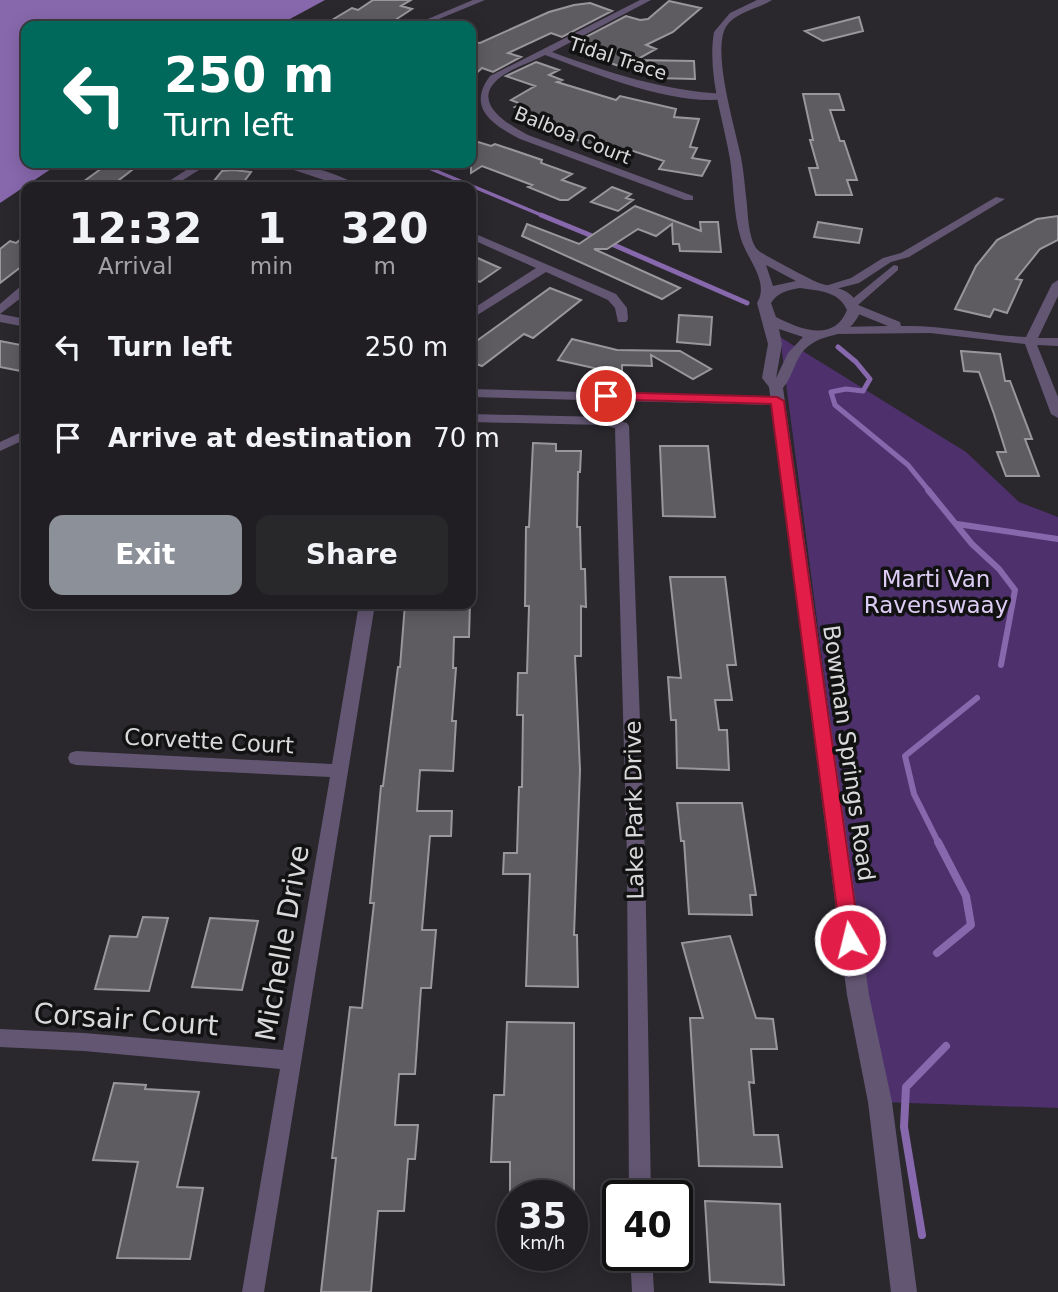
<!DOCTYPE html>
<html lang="en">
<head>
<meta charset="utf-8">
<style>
  :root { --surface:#201e22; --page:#28272a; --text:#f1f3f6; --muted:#a2a2a5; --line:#3d3c40; --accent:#8c9099 }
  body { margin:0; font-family:"DejaVu Sans",sans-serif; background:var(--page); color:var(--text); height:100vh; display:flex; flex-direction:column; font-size:26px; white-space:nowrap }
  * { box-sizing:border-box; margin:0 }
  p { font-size:23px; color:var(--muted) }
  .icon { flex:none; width:38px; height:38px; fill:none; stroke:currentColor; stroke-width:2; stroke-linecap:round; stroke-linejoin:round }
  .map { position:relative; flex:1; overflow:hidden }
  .sheet { position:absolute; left:21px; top:182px; width:455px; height:427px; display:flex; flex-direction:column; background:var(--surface); border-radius:14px; box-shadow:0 4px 18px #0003,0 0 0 2px var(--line) }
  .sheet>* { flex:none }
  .hud { position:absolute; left:21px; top:21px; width:455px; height:147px; border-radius:14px; box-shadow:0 4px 18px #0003,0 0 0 2px var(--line); background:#00695c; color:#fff; overflow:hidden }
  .speed { position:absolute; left:497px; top:1180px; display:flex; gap:14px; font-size:35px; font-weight:700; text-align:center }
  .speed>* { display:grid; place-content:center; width:91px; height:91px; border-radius:50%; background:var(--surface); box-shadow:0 4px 18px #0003,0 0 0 2px var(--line); line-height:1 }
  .speed small { font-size:18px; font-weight:400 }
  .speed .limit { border:4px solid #111; border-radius:10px; background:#fff; color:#111 }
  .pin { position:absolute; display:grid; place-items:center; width:60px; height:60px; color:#fff; margin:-30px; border:4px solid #fff; border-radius:50%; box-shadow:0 2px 7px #0007 }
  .me { position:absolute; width:77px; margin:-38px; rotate:352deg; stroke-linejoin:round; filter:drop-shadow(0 0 5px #0008) }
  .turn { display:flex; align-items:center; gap:24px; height:147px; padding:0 28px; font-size:32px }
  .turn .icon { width:91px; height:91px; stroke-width:2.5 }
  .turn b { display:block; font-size:49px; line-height:60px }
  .eta { display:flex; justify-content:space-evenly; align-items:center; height:119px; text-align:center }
  .eta b { font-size:42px; font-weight:600; line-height:49px }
  .cta { display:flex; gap:14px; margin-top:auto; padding:14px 28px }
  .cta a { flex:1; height:80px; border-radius:14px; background:var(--accent); color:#fff; font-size:28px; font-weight:600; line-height:80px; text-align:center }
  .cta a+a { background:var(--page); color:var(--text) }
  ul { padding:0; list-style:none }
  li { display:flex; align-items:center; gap:21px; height:91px; padding:0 28px }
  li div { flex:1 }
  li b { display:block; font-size:26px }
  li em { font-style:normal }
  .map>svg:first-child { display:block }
  .green { fill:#4e316c }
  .water { fill:#8868ad }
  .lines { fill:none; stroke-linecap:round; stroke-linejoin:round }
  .stream-far3 { stroke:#8868ad; stroke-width:3.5 }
  .stream-far2 { stroke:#8868ad; stroke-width:5 }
  .stream-far1 { stroke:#8868ad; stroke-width:6 }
  .stream { stroke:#8868ad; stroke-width:8 }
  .building { fill:#5e5c60; stroke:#99979c; stroke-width:2 }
  .minor { fill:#635673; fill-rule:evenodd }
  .tertiary { fill:#635673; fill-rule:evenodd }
  .route { fill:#e11d48; stroke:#92132f; stroke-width:2 }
  .labels { text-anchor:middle; stroke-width:7; stroke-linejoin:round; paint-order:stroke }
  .far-street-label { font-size:19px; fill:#d9d8db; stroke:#121213 }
  .park-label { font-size:23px; fill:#ddcdf4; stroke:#121213 }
  .street-label { font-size:23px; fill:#d9d8db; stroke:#121213 }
  .near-street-label { font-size:28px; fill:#d9d8db; stroke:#121213 }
</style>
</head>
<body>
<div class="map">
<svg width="1058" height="1292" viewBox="0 0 1058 1292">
  <rect width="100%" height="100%" fill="#2a282d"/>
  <path class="green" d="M780,337L966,452L1019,502L1058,517V1108L880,1102Z"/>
  <path class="water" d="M0,0H325L277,26H26V163H60L0,203Z"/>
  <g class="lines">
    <path class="stream-far3" d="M417,163L546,217"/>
    <path class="stream-far2" d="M541,215L597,238
      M607,242L747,303
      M838,347L856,362L870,379L863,391L846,389L831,392L835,405L908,465L930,492"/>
    <path class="stream-far1" d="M928,490L972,544L999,569L1015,590L1001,665
      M957,524L1058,539
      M939,844L914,794L905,756L977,698"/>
    <path class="stream" d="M937,953L971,925L966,896L938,842
      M922,1235L904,1127L906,1087L946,1046"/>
  </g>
  <path class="building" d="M373,0H411L401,6L412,9L386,26H322L352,8L358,10Z
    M669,1L701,8L673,32L646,45L656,49L636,60L694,61L695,79L652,78L580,52L590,47L576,42L626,16L640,20L648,19Z
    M590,3L612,11L562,37L551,33L508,53L521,57L493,72L482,68L471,78V42L480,43L549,12L574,5Z
    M859,17L863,31L823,41L805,31Z
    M536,62L559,70L549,75L562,80L557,82L616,100L620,96L676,109L674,117L699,119L690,147L697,148L692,158L710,161L702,176L659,169L664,161L630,150L621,156L569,137L549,134L558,129L517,115L521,109L515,107L521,104L511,100L535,86L506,76Z
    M803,94H839L844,110H830L840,141H844L857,180H847L852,195H816L809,168H818L810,140H813Z
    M478,142L491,146L495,144L542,160L541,163L572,174L562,180L585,188L568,200H560L528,187L532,185L482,166L471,173V146Z
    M109,163H141L110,187H76Z
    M233,170L251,172L240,187H209L222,171Z
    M612,187L631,194L626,198L633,200L618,211L591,202Z
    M635,206L701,231L700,222H718L721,252L680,251L679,244H673L672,224L656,236L638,229L607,249H594L680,288L662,299L522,236L527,224L579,244Z
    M1058,216V240L1040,249L1016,279L1022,280L1007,313L994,309L990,317L955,309L976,266L997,240L1037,219Z
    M818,222L862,229L859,243L814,237Z
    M26,235V263L0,283V249L10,241L16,243Z
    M471,255L500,268L480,282L471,279Z
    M550,288L581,300L533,338L524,334L482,366L471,362V345Z
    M679,315L712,317L710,345L677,342Z
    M572,339L617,350L680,351L711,369L693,379L651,355L652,366L622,365V379H603V370L558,360Z
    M0,341L26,346V372L0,367Z
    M961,351L1000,354L1005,381H1010L1032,439H1025L1039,476H1006L997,452H1006L994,414L979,372L964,371Z
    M533,443L556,444V451H581L580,472H578L577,527H580L581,569H585L586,607L581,606V656H575L580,770L574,935H577L578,987L526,986L530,874H503L504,853H517L519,787H522L523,715H517L518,673H527L529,606H525L526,527H529Z
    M660,446H708L715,517L663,516Z
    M670,577H725L736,665H727L732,700H715L719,730H727L729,770L677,768L676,720H671L668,677L681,678Z
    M405,604H470L469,637H454L453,668H456L452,721H456L453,771L420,770L417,811H452L451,836H430L422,930H436L431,988H421L415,1074H399L395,1125H418L415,1159H408L404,1211H378L371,1292H321L336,1158H332L350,1007L362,1008L374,903H370L381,786H383L398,667H400Z
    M677,803H742L756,895H750L752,915L689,914L684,841H681Z
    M143,917L168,918L149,991L95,989L110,936L137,937Z
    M210,918L258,921L242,990L192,987Z
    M730,936L756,1018L773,1019L777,1049H751L754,1083L749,1082L754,1135H778L782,1167L699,1166L690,1018H703L682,943Z
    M507,1022L574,1023V1195H510V1162H491L494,1095H504Z
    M114,1083L146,1085L145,1089L199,1092L177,1187L203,1188L190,1259L117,1258L138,1162L93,1160Z
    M705,1201L780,1204L784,1285L710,1282Z"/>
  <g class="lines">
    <path class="minor" d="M473,0H485L422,26H411Z
      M640,0H651L552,52C609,73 662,90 723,94L726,95V99C672,106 596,74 545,55C530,63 506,70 495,82C473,105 511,126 528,135L693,196V200H685L520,139C493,125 466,108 490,76Z
      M197,163H210L172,187H160Z
      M273,163C297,162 340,172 359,187H345Z
      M996,197L1005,199L909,257L891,262L859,283L828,291L822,287L851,278L883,258L901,253Z
      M471,232L616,294L627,308L628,319L626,322H618L615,308L608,300L546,272L471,319V310L536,268L471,239Z
      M894,265L898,266V270L858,305L900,322L901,326C944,325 984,335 1026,337L1052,284L1058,280V296L1038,338H1058V346L1037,345L1058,397V418L1051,414L1025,344L930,333L835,334L833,331L839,327L888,326L851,311L846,304Z
      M22,285H26V294L0,314V304Z
      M0,314L26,319V327L0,322Z
      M471,389L777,397L784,401L777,405L471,397Z
      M471,414L603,417L627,423L629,426L645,856L651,1195H629L627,856L615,428L603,425L471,422Z
      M26,430V439L0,451V442Z
      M359,604H375L264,1292H242L280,1069L84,1051L0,1047V1029L84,1033L283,1050L330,777L76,765L70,763L68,758L70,753L76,751L332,764Z
      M630,1255H652L654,1292H632Z"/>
    <path class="tertiary" d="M757,0H772C757,10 732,12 724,31C714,58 735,128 741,157C744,173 745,189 747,205C748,217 749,243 759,251C762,254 815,282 819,283C841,290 850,287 861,310C848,343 826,329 805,349C795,359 793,376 783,388L869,995L892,1102L917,1292H891L868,1102L847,995L769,387L762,378L768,344L757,303C770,282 747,259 741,239C733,213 734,185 730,159C723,118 707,74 714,32L730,13ZM766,265L796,281L773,286ZM800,288C819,291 839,291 847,310C834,343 799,329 776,317L771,303C778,292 788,290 800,288ZM779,329L803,337L788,353L776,378L782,344Z"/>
  </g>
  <path class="route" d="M606,392L777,397L784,401L860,940L857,946L850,948L844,946L841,940L771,404L601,399L599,396Z"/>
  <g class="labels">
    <g class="far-street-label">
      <text transform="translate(618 58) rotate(18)" y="7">Tidal Trace</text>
      <text transform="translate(573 135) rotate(22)" y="7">Balboa Court</text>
    </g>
    <g class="park-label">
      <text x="936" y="587">Marti Van<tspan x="936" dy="26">Ravenswaay</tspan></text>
    </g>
    <g class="street-label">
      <text transform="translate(209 741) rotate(3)" y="8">Corvette Court</text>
      <text transform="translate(849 753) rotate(82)" y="8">Bowman Springs Road</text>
      <text transform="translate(634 810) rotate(-91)" y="8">Lake Park Drive</text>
    </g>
    <g class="near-street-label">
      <text transform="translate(282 943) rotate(-80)" y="10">Michelle Drive</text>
      <text transform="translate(126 1019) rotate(4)" y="10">Corsair Court</text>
    </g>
  </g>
</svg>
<div class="speed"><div>35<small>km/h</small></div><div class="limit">40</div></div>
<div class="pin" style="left:606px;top:396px;background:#d93025"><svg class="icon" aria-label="arrive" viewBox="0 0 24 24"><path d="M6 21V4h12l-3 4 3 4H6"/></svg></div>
<svg class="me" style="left:850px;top:940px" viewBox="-20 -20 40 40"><circle r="17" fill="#e11d48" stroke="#fff" stroke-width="3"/><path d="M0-11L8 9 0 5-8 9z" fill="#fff"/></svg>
<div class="hud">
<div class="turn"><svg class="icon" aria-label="left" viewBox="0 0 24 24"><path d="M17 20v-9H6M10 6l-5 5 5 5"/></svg><div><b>250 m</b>Turn left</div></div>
</div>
<section class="sheet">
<div class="eta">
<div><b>12:32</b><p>Arrival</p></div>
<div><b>1</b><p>min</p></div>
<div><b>320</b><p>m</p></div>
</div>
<ul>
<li><svg class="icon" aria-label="left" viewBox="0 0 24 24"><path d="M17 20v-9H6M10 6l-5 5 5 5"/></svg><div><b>Turn left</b></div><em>250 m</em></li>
<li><svg class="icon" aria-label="arrive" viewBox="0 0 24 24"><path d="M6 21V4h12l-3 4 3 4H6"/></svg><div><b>Arrive at destination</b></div><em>70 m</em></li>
</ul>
<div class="cta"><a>Exit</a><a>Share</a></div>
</section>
</div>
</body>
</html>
